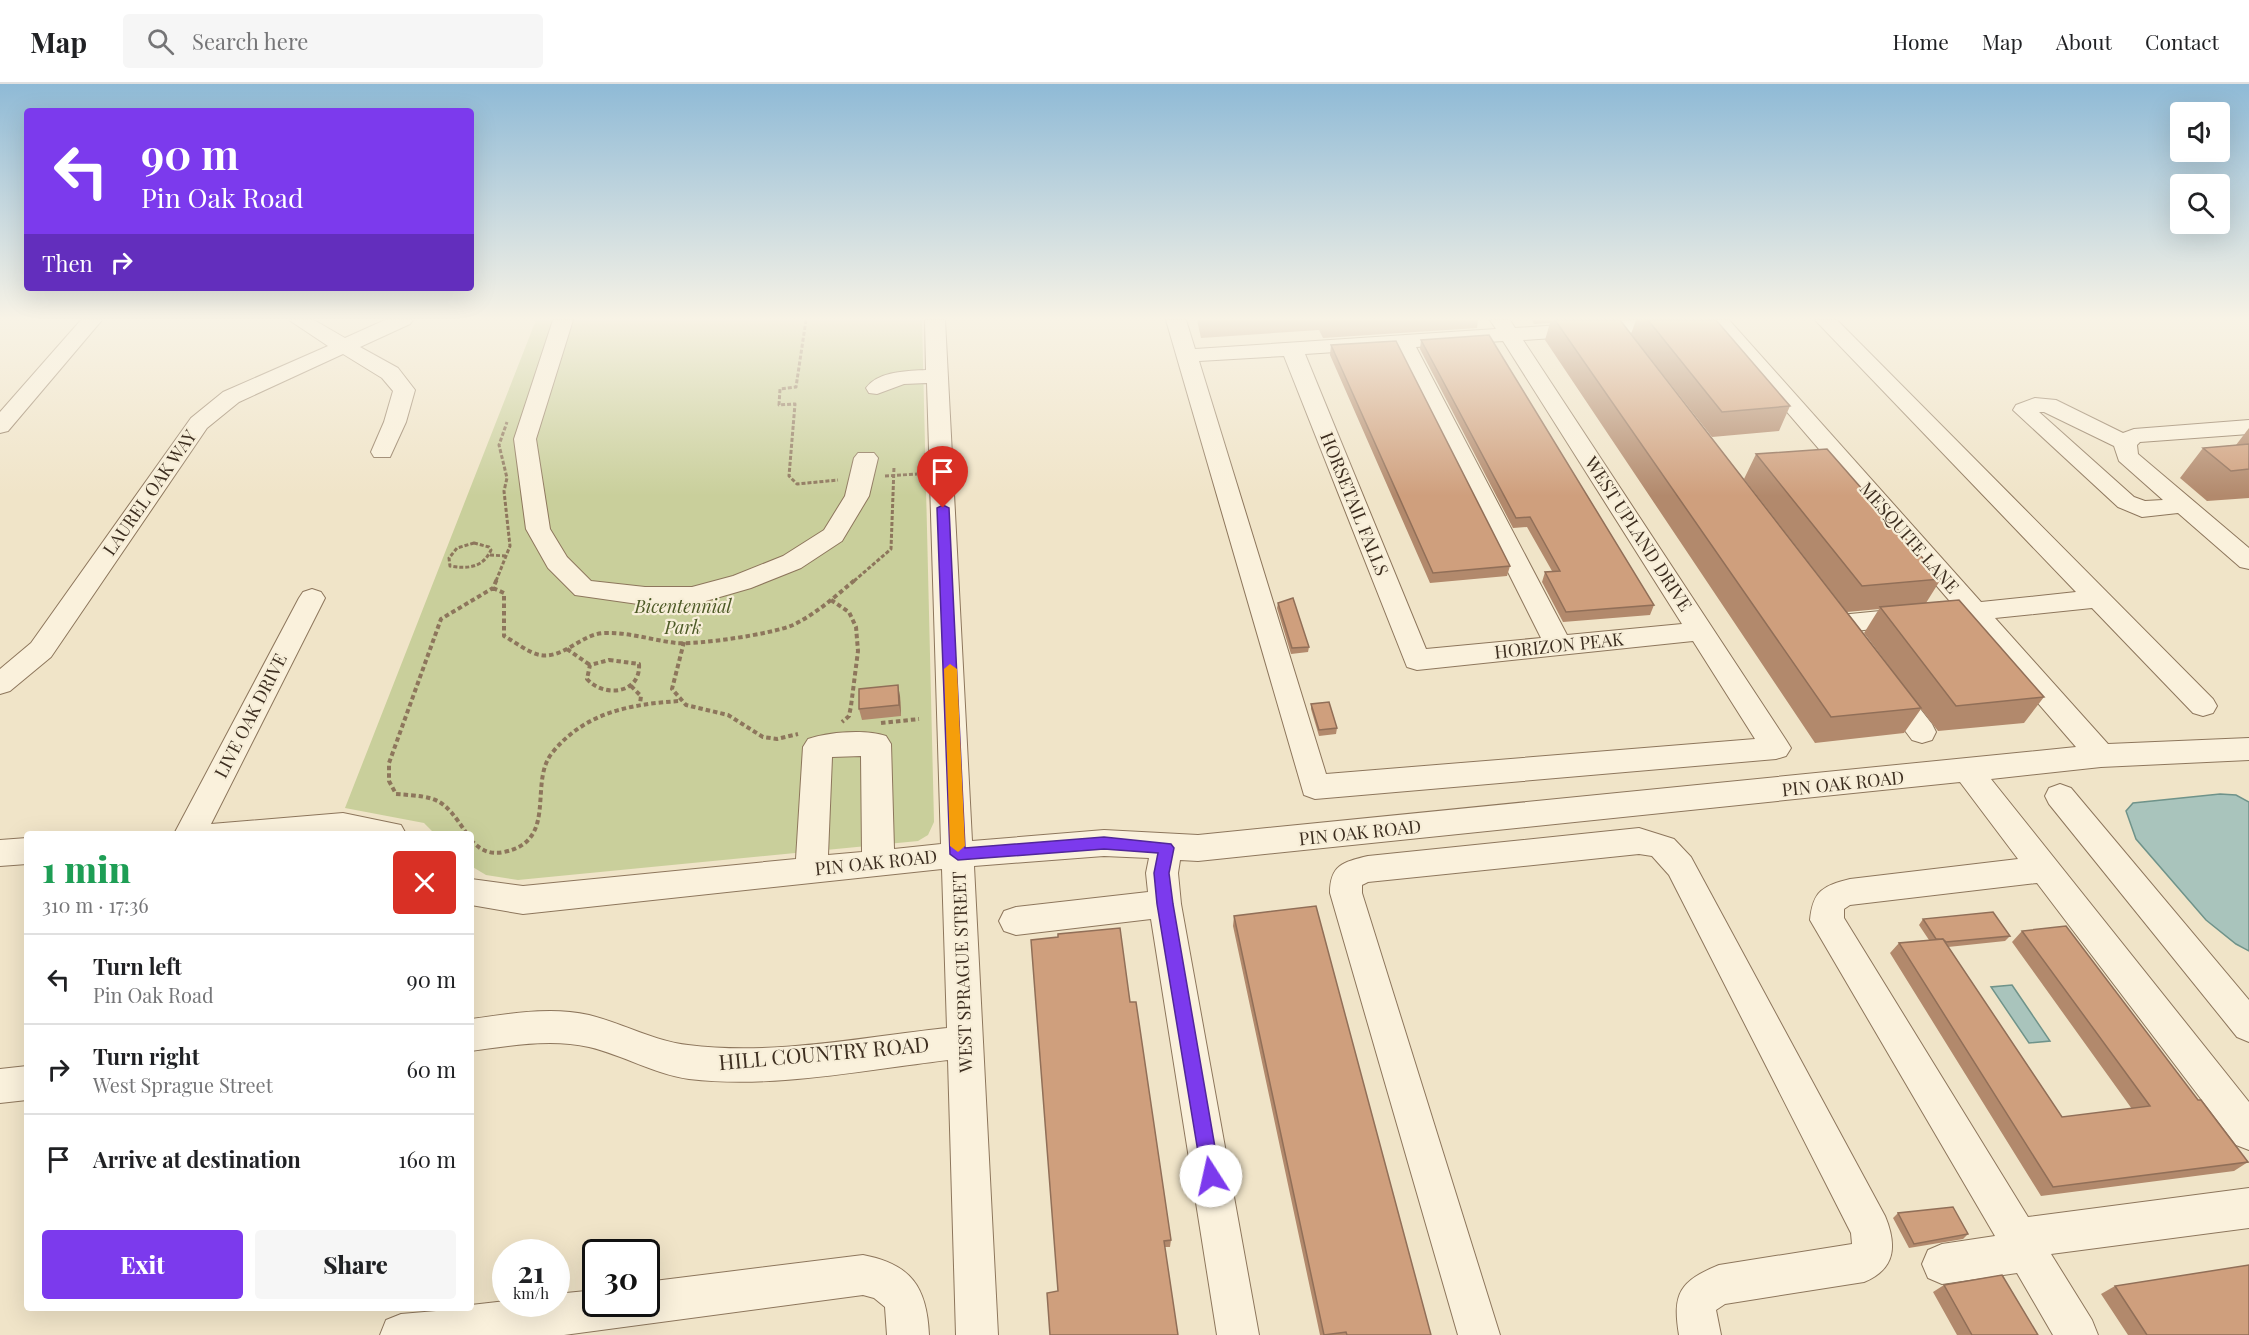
<!DOCTYPE html>
<html lang="en">
<head>
<meta charset="utf-8">
<style>
  :root { --surface:#fff; --page:#f6f6f6; --text:#202124; --muted:#757577; --line:#e0e0e0; --accent:#7c3aed }
  body { margin:0; font-family:"Playfair Display",serif; background:var(--page); color:var(--text); height:100vh; display:flex; flex-direction:column; font-size:22px; white-space:nowrap }
  * { box-sizing:border-box; margin:0 }
  p { font-size:20px; color:var(--muted) }
  .icon { flex:none; width:33px; height:33px; fill:none; stroke:currentColor; stroke-width:2; stroke-linecap:round; stroke-linejoin:round }
  .map { position:relative; flex:1; overflow:hidden }
  .details { position:absolute; left:24px; top:747px; width:450px; height:480px; display:flex; flex-direction:column; background:var(--surface); border-radius:6px; box-shadow:0 6px 24px #0002 }
  .details>* { flex:none }
  .top-card { position:absolute; left:24px; top:24px; width:450px; height:183px; border-radius:6px; box-shadow:0 6px 24px #0002; background:#7c3aed; color:#fff; overflow:hidden }
  .fabs { position:absolute; left:2170px; top:18px; display:grid; gap:12px }
  .fabs a { display:grid; place-items:center; width:60px; height:60px; border-radius:6px; background:var(--surface); box-shadow:0 6px 24px #0002; font-size:30px }
  .speed { position:absolute; left:492px; top:1155px; display:flex; gap:12px; font-size:30px; font-weight:700; text-align:center }
  .speed>* { display:grid; place-content:center; width:78px; height:78px; border-radius:50%; background:var(--surface); box-shadow:0 6px 24px #0002; line-height:1 }
  .speed small { font-size:15px; font-weight:400 }
  .speed .limit { border:3px solid #111; border-radius:9px; background:#fff; color:#111 }
  .pin { position:absolute; display:grid; place-items:center; width:51px; height:51px; color:#fff; margin:-62px -26px; border-radius:50% 50% 50% 0; rotate:-45deg; box-shadow:0 0 6px #0007 }
  .pin .icon { rotate:45deg }
  .me { position:absolute; width:66px; margin:-33px; rotate:350deg; stroke-linejoin:round; filter:drop-shadow(0 0 4px #0008) }
  .turn { display:flex; align-items:center; gap:21px; height:126px; padding:0 18px; font-size:27px }
  .turn .icon { width:78px; height:78px; stroke-width:2.5 }
  .turn b { display:block; font-size:42px; line-height:51px }
  .then { display:flex; align-items:center; height:57px; padding:0 18px; background:#0003; gap:12px; font-size:22px }
  .round { display:grid; place-items:center; flex:none; width:63px; height:63px; border-radius:6px; background:var(--page) }
  .head { display:flex; align-items:center; justify-content:space-between; height:102px; padding:0 18px }
  h1 { font-size:36px; font-weight:800; line-height:45px; color:#1e9e55 }
  .cta { display:flex; gap:12px; margin-top:auto; padding:12px 18px }
  .cta a { flex:1; height:69px; border-radius:6px; background:var(--accent); color:#fff; font-size:24px; font-weight:800; line-height:69px; text-align:center }
  .cta a+a { background:var(--page); color:var(--text) }
  ul { padding:0; list-style:none }
  li { display:flex; align-items:center; gap:18px; height:90px; padding:0 18px; border-top:2px solid var(--line) }
  li div { flex:1 }
  li b { display:block; font-size:22px }
  li em { font-style:normal }
  header { display:flex; align-items:center; gap:36px; box-sizing:border-box; height:84px; padding:0 30px; background:var(--surface); border-bottom:2px solid var(--line) }
  header strong { font-size:28px }
  nav { display:flex; gap:33px; margin-inline-start:auto; font-size:21px }
  .search { width:420px; height:54px; background:var(--page); display:flex; align-items:center; gap:15px; box-sizing:border-box; padding:0 21px; border-radius:6px; color:var(--muted); font-size:22px }
  .map>svg:first-child { display:block }
  .green { fill:#c9cf9b }
  .water { fill:#a9c4bc; stroke:#6f938a; stroke-width:1.5 }
  .lines { fill:none; stroke-linecap:round; stroke-linejoin:round }
  .minor-casing { stroke:#8d765c; stroke-width:2 }
  .path-far1 { stroke:#8d765c; stroke-width:3; stroke-dasharray:4 2; stroke-linecap:butt }
  .path { stroke:#8d765c; stroke-width:4; stroke-dasharray:4.5 3; stroke-linecap:butt }
  .minor { fill:#faf1dc; fill-rule:evenodd }
  .wall { fill:#b2896c }
  .shaded-wall { fill:#916f58 }
  .building { fill:#cf9f7d; stroke:#916f58; stroke-width:1.5 }
  .route { fill:#7c3aed; stroke:#51269a; stroke-width:1.5 }
  .slow { fill:#f59e0b }
  .labels { text-anchor:middle; stroke-width:4.5; stroke-linejoin:round; paint-order:stroke }
  .street-label { font-size:18px; fill:#3d2e20; stroke:#f7eed8 }
  .park-label { font-size:18px; font-style:italic; fill:#4d5a26; stroke:#f7eed8 }
  .near-street-label { font-size:21px; fill:#3d2e20; stroke:#f7eed8 }
</style>
</head>
<body>
<header>
<strong>Map</strong>
<div class="search"><svg class="icon" aria-label="search" viewBox="0 0 24 24"><circle cx="10" cy="10" r="6"/><path d="M15 15l6 6"/></svg>Search here</div>
<nav><a>Home</a><a>Map</a><a>About</a><a>Contact</a></nav>
</header>
<div class="map">
<svg width="2249" height="1251" viewBox="0 0 2249 1251">
  <rect width="100%" height="100%" fill="#f0e4c8"/>
  <path class="green" d="M536,236H922L934,738L928,751L918,757L518,796L486,791L471,782V750H435L424,739L345,724Z"/>
  <path class="water" d="M2220,710L2236,711L2249,718V867L2236,860L2206,836L2136,755L2126,727L2133,719Z
    M2012,901L2050,957L2029,959L1991,903Z"/>
  <g class="lines">
    <defs>
      <path id="minor" d="M81,236H102L8,347L0,349V328Z
        M289,236H314L345,254L385,236H413L410,240L360,263L398,284L415,306L406,338L390,373H374L371,368L384,338L393,307L382,294L343,270L239,318L207,344L51,573L10,607L0,610V585L31,559L191,334L223,308L328,262Z
        M553,236H573L536,355L550,445L567,473L591,497L645,503H692L733,492L783,472L824,446L845,412L854,374L858,369H874L878,374L869,412L842,457L801,484L751,504L692,521H645L575,511L548,484L526,445L514,355Z
        M925,236H945L972,757L1104,746L1198,751L2076,663L1967,537L1951,535L1947,529L1954,522L1708,236H1729L1981,518L2076,508L1815,236H1837L2213,615L2217,622L2213,629L2203,632L2193,629L2092,524L1995,534L2108,660L2249,654V676L2101,683L1991,695L2249,1018V1066L2236,1061L2037,799L1850,821L1844,825V834L2028,1133L2249,1104V1144L2051,1170L2092,1236L2098,1251H2053L2017,1189L1942,1200L1928,1194L1922,1180L1928,1166L1942,1160L1995,1152L1810,836C1813,806 1823,802 1850,795L2018,775L1960,698L1198,777L1180,776L1178,789L1181,820L1259,1251H1217L1151,835L1016,851L1004,847L999,837L1004,827L1016,823L1148,808L1146,789L1149,774L1104,772L974,782L998,1251H956L948,976C863,986 774,1005 689,995C654,990 623,971 589,963C550,954 509,962 471,967V935C509,930 550,922 589,931C622,939 653,957 688,961C773,972 863,953 947,944L942,785L523,830L471,821V795L523,802L796,775L803,663L808,655C829,648 865,645 886,652L891,660L894,765L941,760L927,299L904,300L877,310L869,309L866,304C878,287 908,287 926,286ZM861,672L862,768L828,771L832,673Z
        M1166,236H1186L1195,265L1496,245L1490,236H1510L1515,244L1633,236H1679L1681,240L1678,244L1671,246L1523,256L1786,656L1791,664L1786,672L1776,675L1315,715L1304,711ZM1503,257L1682,540L1567,551L1416,263ZM1396,264L1541,554L1426,565L1305,270ZM1284,272L1407,583L1417,586L1693,557L1755,655L1326,690L1199,277Z
        M2035,314L2056,316L2123,349L2134,345L2249,336V350L2140,358L2137,361L2138,370L2249,464V485L2240,483L2178,429L2142,433L2118,423L2013,326L2016,321ZM2039,328H2044L2114,362L2119,377L2163,416L2145,417L2134,413Z
        M312,505L321,508L325,514L211,740L343,729L401,741L406,750H174L299,514L303,508Z
        M1911,524L1920,527L1924,533L1920,539L1840,549L1831,546L1827,540L1831,534L1840,531Z
        M1889,595L1899,598L1932,640L1936,648L1932,656L1922,659L1912,656L1879,612L1875,605L1879,598Z
        M2060,700L2071,704L2249,916V958L2237,953L2049,720L2045,712L2049,704Z
        M1639,744L1674,755L1691,773L1885,1132C1897,1161 1896,1185 1864,1198L1725,1220L1716,1226L1721,1251H1679C1672,1209 1680,1197 1719,1181L1852,1160L1851,1149L1669,791L1652,772L1639,770L1368,798L1362,801V809L1500,1251H1458L1330,809C1330,781 1343,778 1368,772Z
        M27,754V780L0,782V756Z
        M27,982V1016L0,1019V985Z
        M863,1171C911,1180 927,1203 929,1251H887L885,1223L874,1214L863,1211L564,1251H380L386,1236L401,1230L471,1224V1221L506,1217V1220H556V1210L596,1206V1220H646V1198Z"/>
    </defs>
    <use href="#minor" class="minor-casing"/>
    <path class="path-far1" d="M806,236L796,303L780,305L779,321L795,320L789,392L797,400L838,396
      M885,392L917,390
      M474,459L489,463L491,466C483,484 467,485 450,482L449,474L457,464Z
      M490,471L506,472
      M496,497L510,462L504,407L507,394L499,361L507,338
      M854,497L891,465L894,383"/>
    <path class="path" d="M493,504L504,509V552C515,558 529,569 540,571C564,575 581,550 604,549C629,548 651,556 676,559C698,561 772,550 793,541C816,530 837,511 856,495
      M831,516L849,528L856,543L858,567L851,622L849,632L842,638
      M684,558L672,605L686,621L728,631L763,653L777,655L798,650
      M567,565L590,581
      M609,576L639,580C641,610 604,614 587,595L590,581Z
      M631,602L641,612L640,620
      M881,639L919,635
      M467,750C443,714 439,713 396,710L389,697V679L441,535L493,504L497,495
      M471,756C480,766 490,771 504,768C559,757 528,699 552,669C585,628 631,620 680,617"/>
    <use href="#minor" class="minor"/>
  </g>
  <path class="wall" d="M1197,236H1478L1477,244L1323,254L1319,246L1201,254Z
    M1532,236H1620L1895,590L1864,549L1879,525L1847,528L1744,395L1756,370L1941,495L1926,519L2044,613L2024,639L1938,647L1921,625L1904,649L1815,659L1545,256L1550,239L1534,240Z
    M1636,236H1716L1790,322L1779,347L1712,353L1631,250Z
    M1421,256L1654,521L1650,531L1563,538L1542,498L1545,488L1552,487L1527,443L1513,444L1420,265Z
    M1331,261L1510,482L1507,492L1430,499L1330,271Z
    M2249,344V414L2207,417L2180,394L2203,364L2236,361Z
    M1278,519L1309,563L1308,568L1291,570L1277,524Z
    M900,612L901,632L862,636L859,625Z
    M1311,620L1337,644L1336,650L1319,652L1311,625Z
    M1234,832L1431,1251H1320L1233,842Z
    M1923,835L2010,852L2005,857L1948,863L2062,1033L2132,1025L2012,858L2022,847L2198,1016L2248,1078L2234,1087L2041,1112L1890,869L1899,859L1929,856L1919,841Z
    M1130,918L1171,1156L1170,1163H1165L1058,1207Z
    M1898,1129L1968,1150L1963,1155L1909,1164L1893,1134Z
    M1944,1201L2038,1251H1957L1933,1208Z
    M2115,1202L2249,1251H2128L2101,1210Z"/>
  <path class="shaded-wall" d="M898,601L900,612L901,632L899,621Z"/>
  <path class="building" d="M1555,236H1620L1921,624L1831,633Z
    M1648,236H1716L1790,322L1722,328Z
    M1489,251L1654,521L1566,528L1545,488L1560,487L1530,433L1516,434L1421,256Z
    M1396,257L1510,482L1433,489L1331,261Z
    M2249,360V385L2231,387L2203,364Z
    M1827,365L1941,495L1862,502L1756,370Z
    M1293,514L1309,563L1292,564L1278,519Z
    M1959,516L2044,613L1956,622L1880,523Z
    M898,601L899,621L859,625V605Z
    M1329,618L1337,644L1319,646L1311,620Z
    M1316,822L1431,1251H1347L1346,1248L1324,1251L1234,832Z
    M1993,828L2010,852L1946,858L1943,855H1936L1923,835Z
    M2066,842L2198,1016H2201L2248,1078L2053,1103L1899,859L1943,855L2062,1033L2150,1022L2022,847Z
    M1120,844L1130,918H1136L1171,1156L1164,1157L1178,1251H1050L1047,1209L1058,1207L1031,856L1058,853V850Z
    M1953,1123L1968,1150L1914,1160L1898,1129Z
    M2249,1181V1251H2147L2115,1202Z
    M2002,1191L2038,1251H1972L1944,1201Z"/>
  <linearGradient id="sky" x2="0" y2="1"><stop stop-color="#8fbad6"/><stop offset="0.57" stop-color="#f8f3e6"/><stop offset="1" stop-color="#f8f3e6" stop-opacity="0"/></linearGradient>
  <rect width="2249" height="412" fill="url(#sky)"/>
  <path class="route" d="M943,421L949,424L965,764L1104,753L1171,760L1174,764L1169,789L1173,820L1220,1092L1218,1099L1211,1101L1205,1099L1202,1092L1157,820L1154,789L1158,769L1104,765L958,776L950,770L937,424Z"/>
  <path class="slow" d="M950,580L957,585L965,762L958,768L950,762L944,585Z"/>
  <g class="labels">
    <g class="street-label">
      <text transform="translate(150 409) rotate(-55)" y="6">LAUREL OAK WAY</text>
      <text transform="translate(1354 420) rotate(68)" y="6">HORSETAIL FALLS</text>
      <text transform="translate(1638 450) rotate(57)" y="6">WEST UPLAND DRIVE</text>
      <text transform="translate(1909 454) rotate(49)" y="6">MESQUITE LANE</text>
      <text transform="translate(1559 562) rotate(-6)" y="6">HORIZON PEAK</text>
      <text transform="translate(251 632) rotate(-63)" y="6">LIVE OAK DRIVE</text>
      <text transform="translate(1843 700) rotate(-6)" y="6">PIN OAK ROAD</text>
      <text transform="translate(1360 749) rotate(-6)" y="6">PIN OAK ROAD</text>
      <text transform="translate(876 779) rotate(-6)" y="6">PIN OAK ROAD</text>
      <text transform="translate(963 888) rotate(-92)" y="6">WEST SPRAGUE STREET</text>
    </g>
    <g class="park-label">
      <text x="683" y="529">Bicentennial<tspan x="683" dy="21">Park</tspan></text>
    </g>
    <g class="near-street-label">
      <text transform="translate(824 970) rotate(-5)" y="7">HILL COUNTRY ROAD</text>
    </g>
  </g>
</svg>
<div class="fabs">
<a><svg class="icon" aria-label="sound" viewBox="0 0 24 24"><path d="M4 9h4l5-4v14l-5-4H4zM17 9q2 3 0 6"/></svg></a>
<a><svg class="icon" aria-label="search" viewBox="0 0 24 24"><circle cx="10" cy="10" r="6"/><path d="M15 15l6 6"/></svg></a>
</div>
<div class="speed"><div>21<small>km/h</small></div><div class="limit">30</div></div>
<div class="pin" style="left:943px;top:424px;background:#d93025"><svg class="icon" aria-label="arrive" viewBox="0 0 24 24"><path d="M6 21V4h12l-3 4 3 4H6"/></svg></div>
<svg class="me" style="left:1211px;top:1092px" viewBox="-20 -20 40 40"><circle r="19" fill="#fff"/><path d="M0-13L10 11 0 6-10 11z" fill="#7c3aed"/></svg>
<div class="top-card">
<div class="turn"><svg class="icon" aria-label="left" viewBox="0 0 24 24"><path d="M17 20v-9H6M10 6l-5 5 5 5"/></svg><div><b>90 m</b>Pin Oak Road</div></div>
<div class="then">Then<svg class="icon" aria-label="right" viewBox="0 0 24 24"><path d="M7 20v-9h11M14 6l5 5-5 5"/></svg></div>
</div>
<section class="details">
<div class="head"><div><h1>1 min</h1><p>310 m · 17:36</p></div><a class="round" style="background:#d93025;color:#fff"><svg class="icon" aria-label="close" viewBox="0 0 24 24"><path d="M6 6l12 12M18 6L6 18"/></svg></a></div>
<ul>
<li><svg class="icon" aria-label="left" viewBox="0 0 24 24"><path d="M17 20v-9H6M10 6l-5 5 5 5"/></svg><div><b>Turn left</b><p>Pin Oak Road</p></div><em>90 m</em></li>
<li><svg class="icon" aria-label="right" viewBox="0 0 24 24"><path d="M7 20v-9h11M14 6l5 5-5 5"/></svg><div><b>Turn right</b><p>West Sprague Street</p></div><em>60 m</em></li>
<li><svg class="icon" aria-label="arrive" viewBox="0 0 24 24"><path d="M6 21V4h12l-3 4 3 4H6"/></svg><div><b>Arrive at destination</b></div><em>160 m</em></li>
</ul>
<div class="cta"><a>Exit</a><a>Share</a></div>
</section>
</div>
</body>
</html>
